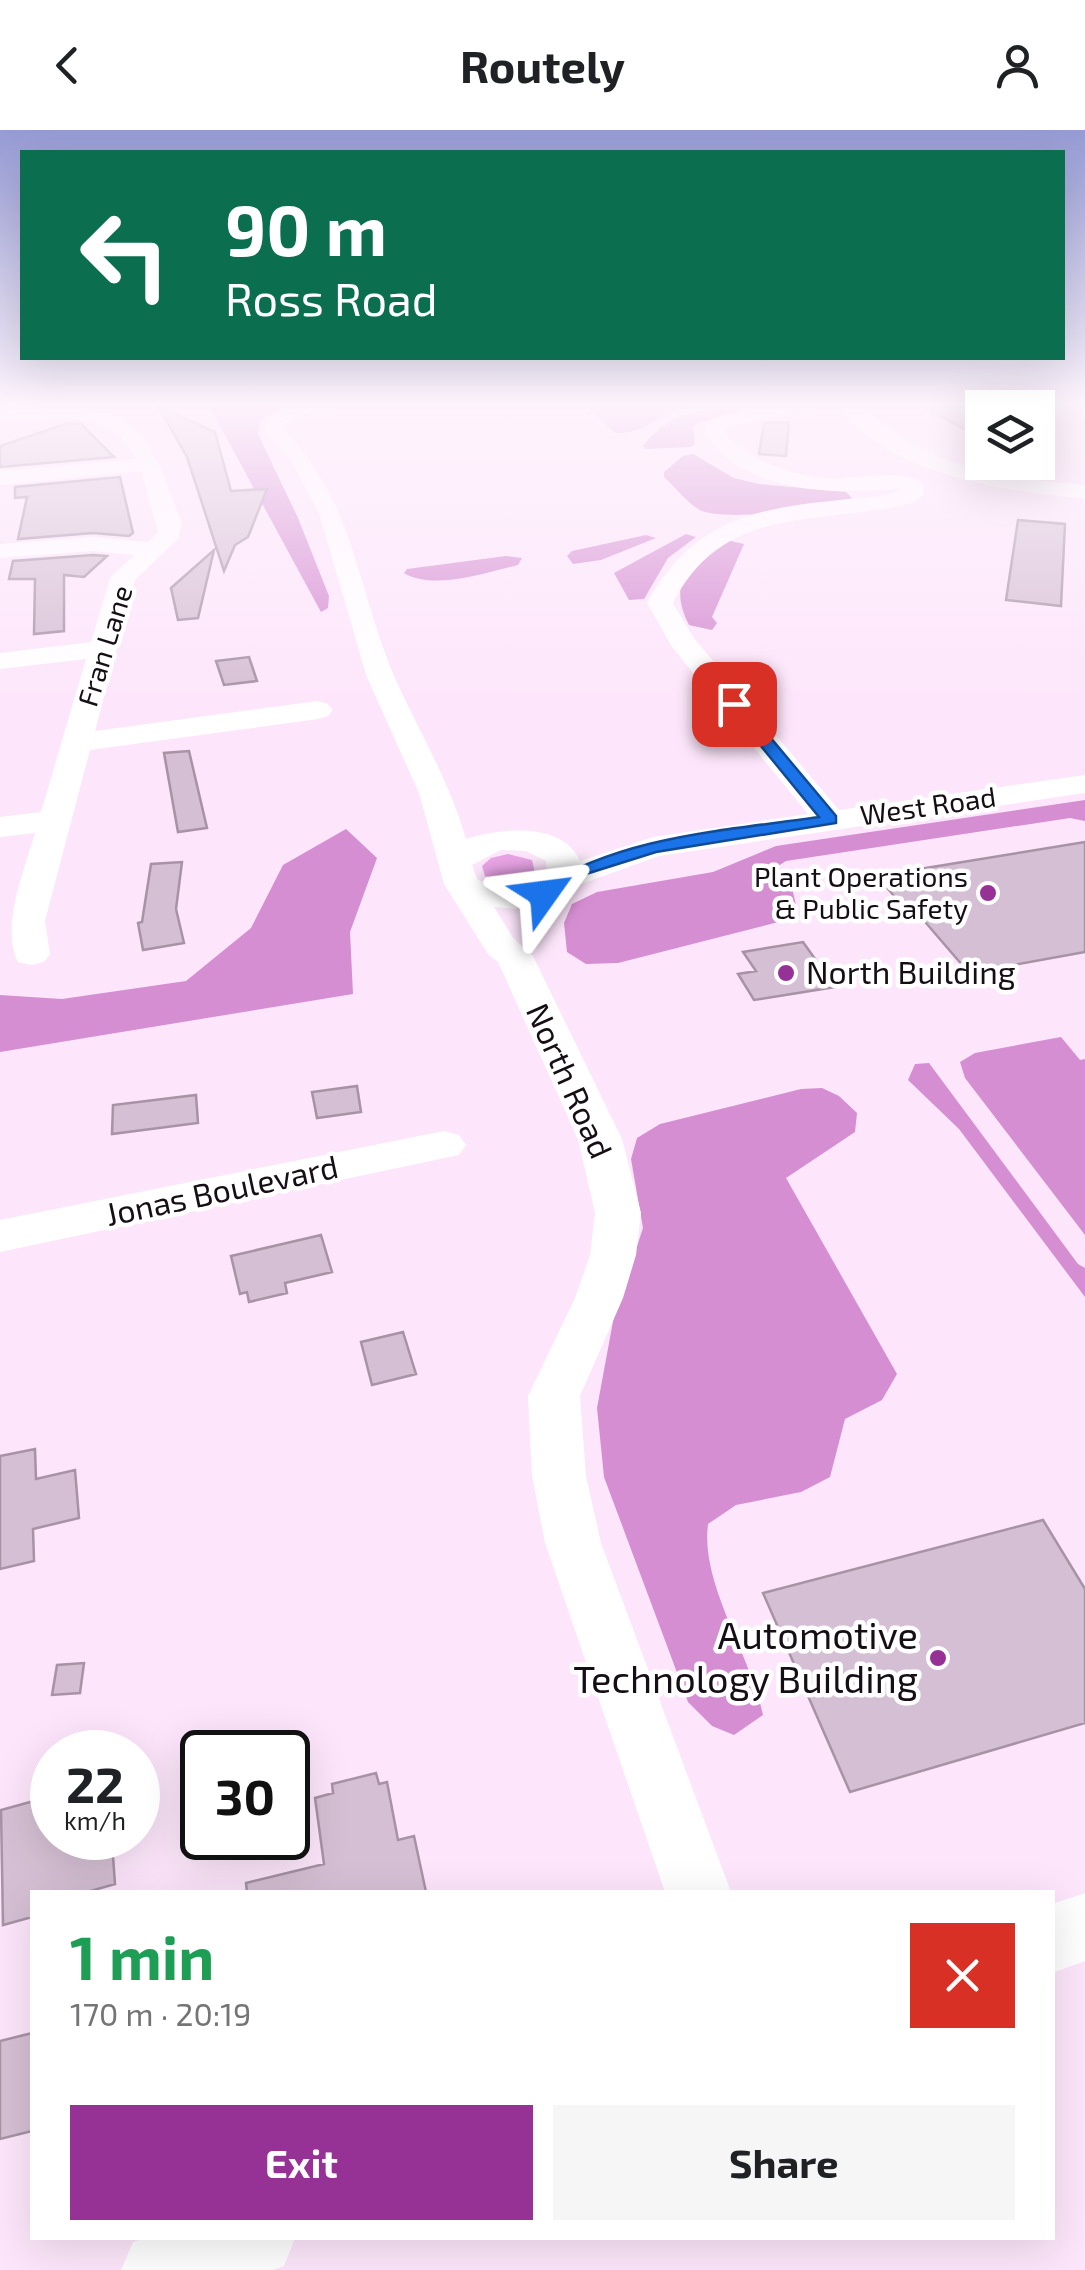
<!DOCTYPE html>
<html lang="en">
<head>
<meta charset="utf-8">
<style>
  :root { --surface:#fff; --page:#f6f6f6; --text:#202124; --muted:#757577; --accent:#963196 }
  body { margin:0; font-family:"Exo 2",sans-serif; background:var(--page); color:var(--text); height:100vh; display:flex; flex-direction:column; font-size:38px; white-space:nowrap }
  * { box-sizing:border-box; margin:0 }
  p { font-size:32px; color:var(--muted) }
  .icon { flex:none; width:55px; height:55px; fill:none; stroke:currentColor; stroke-width:2; stroke-linecap:round; stroke-linejoin:round }
  .map { position:relative; flex:1; overflow:hidden }
  .panel { position:absolute; left:30px; top:1760px; width:1025px; height:350px; display:flex; flex-direction:column; background:var(--surface); border-radius:0px; box-shadow:0 10px 40px #0002 }
  .panel>* { flex:none }
  .hud { position:absolute; left:20px; top:20px; width:1045px; height:210px; border-radius:0px; box-shadow:0 10px 40px #0002; background:#0b6e4f; color:#fff; overflow:hidden }
  .fabs { position:absolute; left:965px; top:260px; display:grid; gap:20px }
  .fabs a { display:grid; place-items:center; width:90px; height:90px; border-radius:0px; background:var(--surface); box-shadow:0 10px 40px #0002; font-size:50px }
  .speed { position:absolute; left:30px; top:1600px; display:flex; gap:20px; font-size:50px; font-weight:700; text-align:center }
  .speed>* { display:grid; place-content:center; width:130px; height:130px; border-radius:50%; background:var(--surface); box-shadow:0 10px 40px #0002; line-height:1 }
  .speed small { font-size:25px; font-weight:400 }
  .speed .limit { border:5px solid #111; border-radius:15px; background:#fff; color:#111 }
  .pin { position:absolute; display:grid; place-items:center; width:85px; height:85px; color:#fff; margin:-42px; border-radius:20px; box-shadow:0 5px 15px #0006 }
  .me { position:absolute; width:110px; margin:-55px; rotate:59deg; stroke-linejoin:round; filter:drop-shadow(0 0 8px #0008) }
  .turn { display:flex; align-items:center; gap:35px; height:210px; padding:0 40px; font-size:45px }
  .turn .icon { width:130px; height:130px; stroke-width:2.5 }
  .turn b { display:block; font-size:70px; line-height:85px }
  .round { display:grid; place-items:center; flex:none; width:105px; height:105px; border-radius:0px; background:var(--page) }
  .headline { display:flex; align-items:center; justify-content:space-between; height:170px; padding:0 40px }
  h1 { font-size:60px; font-weight:700; line-height:75px; color:#1e9e55 }
  .cta { display:flex; gap:20px; margin-top:auto; padding:20px 40px }
  .cta a { flex:1; height:115px; border-radius:0px; background:var(--accent); color:#fff; font-size:40px; font-weight:700; line-height:115px; text-align:center }
  .cta a+a { background:var(--page); color:var(--text) }
  header { display:flex; justify-content:space-between; align-items:center; height:130px; padding:0 40px; background:var(--surface); font-size:45px; font-weight:700 }
  .map>svg:first-child { display:block }
  .green { fill:#e8a3e5 }
  .forest { fill:#d58ed2 }
  .building { fill:#d5bfd4; stroke:#a792a6; stroke-width:2.5 }
  .lines { fill:none; stroke-linecap:round; stroke-linejoin:round }
  .minor { fill:#fff; fill-rule:evenodd }
  .route { fill:#1a73e8; stroke:#114b97; stroke-width:2.5 }
  .poi-dot { fill:#963196; stroke:#fff; stroke-width:4 }
  .labels { text-anchor:middle; stroke-width:9; stroke-linejoin:round; paint-order:stroke }
  .far-street-label { font-size:28px; fill:#160e15; stroke:#fff }
  .far-poi-label { font-size:28px; fill:#160e15; stroke:#fff; text-anchor:end }
  .poi-label { font-size:32px; fill:#160e15; stroke:#fff; text-anchor:start }
  .street-label { font-size:32px; fill:#160e15; stroke:#fff }
  .near-poi-label { font-size:38px; fill:#160e15; stroke:#fff; text-anchor:end }
</style>
</head>
<body>
<header><svg class="icon" aria-label="back" viewBox="0 0 24 24"><path d="M15 5l-7 7 7 7"/></svg>Routely<svg class="icon" aria-label="person" viewBox="0 0 24 24"><circle cx="12" cy="8" r="4"/><path d="M4 21q1-7 8-7t8 7"/></svg></header>
<div class="map">
<svg width="1085" height="2140" viewBox="0 0 1085 2140">
  <rect width="100%" height="100%" fill="#fde6fb"/>
  <path class="green" d="M508,724L532,730L535,743C520,755 502,756 485,746L482,736L491,728Z"/>
  <path class="forest" d="M207,272L288,274L260,290L258,304L298,388L329,466L328,478L321,482Z
    M582,272H764L756,276C730,275 699,271 675,281C653,291 640,304 615,303Z
    M727,279L747,281L696,293L693,298L695,314L690,317L645,319L643,316C664,288 693,279 727,279Z
    M693,324L734,348L759,354L846,362L852,368C829,379 720,393 698,379C686,371 675,357 664,347V342L683,326Z
    M686,404L696,407L668,428L644,469L629,470L614,443Z
    M646,405L656,408L601,430L573,434L567,426L572,421Z
    M726,410L744,414L712,487L717,493L712,500L689,495C667,452 689,434 726,410Z
    M506,426L522,428L518,435C487,442 433,461 404,443L407,439Z
    M1085,670V691L1070,688L786,731L778,736L792,758L797,779L790,789L618,833L586,834L567,822L564,793L572,774L597,762L713,742L776,716Z
    M346,699L377,728L350,802L353,864L0,922V865L62,869L186,851L251,798L283,735Z
    M1061,907L1080,930L1085,929V1105L965,948L960,932L975,923Z
    M929,933L1078,1134L1085,1138V1167L959,999L908,950L915,934Z
    M822,958L839,966L857,983L855,1002L786,1048L897,1244L882,1270L845,1289L830,1347L801,1362L736,1375L708,1394C700,1454 750,1523 763,1585L734,1605L712,1596L688,1572L604,1347L597,1278L614,1186L643,1098L631,1029L637,1008L660,994L801,959Z"/>
  <path class="building" d="M915,272H982V309Z
    M158,276L215,302L231,361L267,359L248,407L235,415L224,441L187,327Z
    M771,292L789,293L786,326L759,324L764,293Z
    M68,293L81,294L114,327L0,337V316Z
    M120,347L133,403L129,406L93,403L18,409L27,367L15,368V357Z
    M1018,390L1065,394L1061,476L1006,470Z
    M214,420L198,488L178,490L171,458Z
    M93,425L107,426L84,447L64,445V501L34,504L35,449H9L13,431Z
    M249,527L257,551L224,555L216,531Z
    M189,621L207,698L178,702L164,623Z
    M1085,712V822L969,843L914,779L906,780L877,746Z
    M182,732L176,779L184,813L143,820L138,793L142,792L151,734Z
    M803,812L835,857L754,870L738,844L756,841L743,822Z
    M357,956L361,982L317,988L312,962Z
    M196,965L198,993L112,1004L113,975Z
    M321,1105L332,1142L285,1153L287,1163L249,1172L247,1162L240,1164L231,1126Z
    M403,1202L416,1244L372,1255L361,1212Z
    M35,1319L36,1349L75,1340L79,1388L33,1399L34,1431L0,1439V1326Z
    M1043,1390L1085,1459V1593L850,1662L763,1463Z
    M84,1533L80,1563L52,1565L57,1535Z
    M376,1643L379,1654L387,1652L398,1710L414,1706L426,1762H247L246,1753L324,1734L315,1668L333,1663L332,1654Z
    M52,1666V1708H84L85,1720L112,1712L115,1754L87,1762H32V1787L3,1795L1,1680Z
    M32,1903V2001L0,2009V1911Z"/>
  <g class="lines">
    <path class="minor" d="M300,272H352L342,278L313,280L286,293L284,300C354,370 358,462 395,548C419,602 450,652 466,709C499,698 563,691 580,731L653,707L808,684L672,517L647,473C702,372 786,377 887,365L902,358C837,365 745,365 704,303L708,291C727,279 830,264 851,272C864,276 898,306 914,315C968,344 1025,350 1085,355V369C1002,361 889,345 834,274L725,298V303C749,330 790,345 824,348C851,350 908,337 924,355V365L913,373C821,396 724,372 673,473L693,507L839,680L1085,645V663L659,726L573,757L543,774L517,779L494,777L514,809L533,826L622,1009L641,1083L636,1125L623,1168L580,1266L586,1346L601,1413L731,1762H665L545,1413L532,1346L528,1266L575,1168L590,1125L595,1083L578,1009L498,832L488,824L444,754L419,663L366,545L319,383L290,329L264,301L270,286ZM501,720L526,721L546,731L547,743C526,762 502,761 477,749L472,735Z
      M71,277L114,285L141,304L161,338L182,394L178,409L135,450L95,601L318,571L328,574L333,580L328,586L318,589L90,620L45,791L50,824L44,832L31,835L18,832C0,797 25,738 35,703L0,707V687L41,682L86,529L0,539V523L91,512L110,448L134,425L93,421L0,428V414L93,407L148,412L158,402L141,341L0,355V341L136,329C109,276 49,288 0,293V281Z
      M444,1001L459,1005L466,1015L459,1025L0,1122V1090Z
      M1085,1763V1831L1052,1843V1774Z
      M144,2108H295L284,2136L273,2140H121L133,2112Z"/>
  </g>
  <linearGradient id="sky" x2="0" y2="1"><stop stop-color="#969bd5"/><stop offset="0.48" stop-color="#fef4fd"/><stop offset="1" stop-color="#fef4fd" stop-opacity="0"/></linearGradient>
  <rect width="1085" height="571" fill="url(#sky)"/>
  <path class="route" d="M729,570H739L836,686V693L656,722L586,744L551,768H538V760C621,706 723,701 819,687L729,577Z"/>
  <g class="poi-dot">
    <circle cx="988" cy="763" r="10"/>
    <circle cx="786" cy="843" r="10"/>
    <circle cx="938" cy="1528" r="10"/>
  </g>
  <g class="labels">
    <g class="far-street-label">
      <text transform="translate(105 516) rotate(-73)" y="10">Fran Lane</text>
      <text transform="translate(928 676) rotate(-8)" y="10">West Road</text>
    </g>
    <g class="far-poi-label">
      <text x="968" y="757">Plant Operations<tspan x="968" dy="32">&amp; Public Safety</tspan></text>
    </g>
    <g class="poi-label">
      <text x="806" y="854">North Building</text>
    </g>
    <g class="street-label">
      <text transform="translate(569 951) rotate(66)" y="11">North Road</text>
      <text transform="translate(222 1061) rotate(-12)" y="11">Jonas Boulevard</text>
    </g>
    <g class="near-poi-label">
      <text x="918" y="1519">Automotive<tspan x="918" dy="44">Technology Building</tspan></text>
    </g>
  </g>
</svg>
<div class="fabs">
<a><svg class="icon" aria-label="layers" viewBox="0 0 24 24"><path d="M12 4l9 5-9 5-9-5zM3 14l9 5 9-5"/></svg></a>
</div>
<div class="speed"><div>22<small>km/h</small></div><div class="limit">30</div></div>
<div class="pin" style="left:734px;top:574px;background:#d93025"><svg class="icon" aria-label="arrive" viewBox="0 0 24 24"><path d="M6 21V4h12l-3 4 3 4H6"/></svg></div>
<svg class="me" style="left:544px;top:764px" viewBox="-20 -20 40 40"><path d="M0-17L14 15 0 8-14 15z" fill="#1a73e8" stroke="#fff" stroke-width="4"/></svg>
<div class="hud">
<div class="turn"><svg class="icon" aria-label="left" viewBox="0 0 24 24"><path d="M17 20v-9H6M10 6l-5 5 5 5"/></svg><div><b>90 m</b>Ross Road</div></div>
</div>
<section class="panel">
<div class="headline"><div><h1>1 min</h1><p>170 m · 20:19</p></div><a class="round" style="background:#d93025;color:#fff"><svg class="icon" aria-label="close" viewBox="0 0 24 24"><path d="M6 6l12 12M18 6L6 18"/></svg></a></div>
<div class="cta"><a>Exit</a><a>Share</a></div>
</section>
</div>
</body>
</html>
